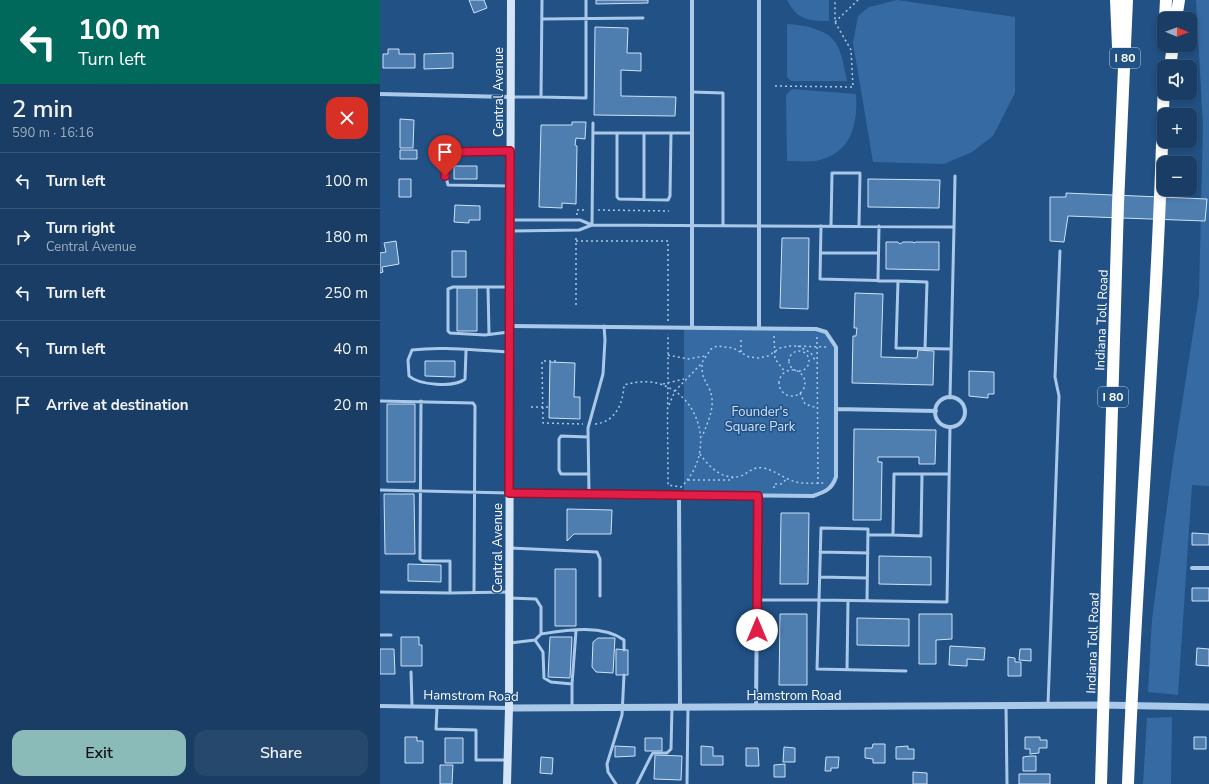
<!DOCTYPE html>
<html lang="en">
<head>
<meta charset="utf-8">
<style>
  :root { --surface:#193d64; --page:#26486d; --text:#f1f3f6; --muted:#9faebf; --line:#375678; --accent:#8bbbb9 }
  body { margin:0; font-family:"Nunito Sans",sans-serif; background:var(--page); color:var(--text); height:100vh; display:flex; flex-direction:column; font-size:15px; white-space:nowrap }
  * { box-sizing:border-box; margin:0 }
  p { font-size:13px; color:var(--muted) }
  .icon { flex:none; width:22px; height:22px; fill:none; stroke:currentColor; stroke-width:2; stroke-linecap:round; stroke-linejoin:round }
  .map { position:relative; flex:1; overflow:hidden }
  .drawer { display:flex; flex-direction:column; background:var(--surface); width:380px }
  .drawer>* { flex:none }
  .banner { background:#00695c; color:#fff; overflow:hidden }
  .needle { width:26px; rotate:91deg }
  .fabs { position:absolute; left:777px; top:12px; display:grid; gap:8px }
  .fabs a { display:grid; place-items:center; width:40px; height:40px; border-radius:8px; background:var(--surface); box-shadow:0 2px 6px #0003,0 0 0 1px var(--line); font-size:20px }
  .pin { position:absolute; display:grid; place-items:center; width:34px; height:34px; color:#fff; margin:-41px -17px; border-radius:50% 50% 50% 0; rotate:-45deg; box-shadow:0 0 4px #0007 }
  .pin .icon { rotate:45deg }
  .me { position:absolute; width:44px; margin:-22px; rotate:0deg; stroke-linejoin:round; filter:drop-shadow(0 0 3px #0008) }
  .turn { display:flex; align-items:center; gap:14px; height:84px; padding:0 12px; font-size:18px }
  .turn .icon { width:52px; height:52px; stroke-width:2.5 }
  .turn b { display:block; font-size:28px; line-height:34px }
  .round { display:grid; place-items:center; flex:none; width:42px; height:42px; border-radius:12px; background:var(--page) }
  .summary { display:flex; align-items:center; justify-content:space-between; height:68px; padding:0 12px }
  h1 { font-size:24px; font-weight:600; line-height:30px }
  .button { display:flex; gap:8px; margin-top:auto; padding:8px 12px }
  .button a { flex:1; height:46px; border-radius:12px; background:var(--accent); color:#111; font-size:16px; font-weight:600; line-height:46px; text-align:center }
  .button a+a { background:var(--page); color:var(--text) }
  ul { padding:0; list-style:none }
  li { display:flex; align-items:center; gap:12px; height:56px; padding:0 12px; border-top:1px solid var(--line) }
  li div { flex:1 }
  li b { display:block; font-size:15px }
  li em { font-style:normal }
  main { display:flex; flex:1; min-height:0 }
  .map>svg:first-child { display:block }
  .green { fill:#356ba2 }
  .building { fill:#4e7daf; stroke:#cee2f7 }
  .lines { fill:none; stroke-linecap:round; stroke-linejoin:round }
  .path { stroke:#aac9e9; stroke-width:1.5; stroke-dasharray:2 3; stroke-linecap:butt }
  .service { stroke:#aac9e9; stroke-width:3 }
  .minor { stroke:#aac9e9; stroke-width:4 }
  .tertiary { stroke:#aac9e9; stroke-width:7 }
  .secondary { stroke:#d5e5f7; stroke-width:8 }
  .motorway { stroke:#fff; stroke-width:12 }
  .route-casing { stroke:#92132f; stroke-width:10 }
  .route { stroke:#e11d48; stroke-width:7 }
  .labels { text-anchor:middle; stroke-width:3; stroke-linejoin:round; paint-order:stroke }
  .shield { fill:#215185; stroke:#bccbda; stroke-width:1 }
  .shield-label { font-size:12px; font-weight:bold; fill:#fff }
  .street-label { font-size:13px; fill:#fff; stroke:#215185 }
  .park-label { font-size:13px; fill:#cee2f7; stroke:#215185 }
</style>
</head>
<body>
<main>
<section class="drawer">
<div class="banner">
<div class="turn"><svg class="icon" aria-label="left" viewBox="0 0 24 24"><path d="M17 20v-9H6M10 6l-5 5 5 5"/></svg><div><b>100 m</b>Turn left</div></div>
</div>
<div class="summary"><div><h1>2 min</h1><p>590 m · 16:16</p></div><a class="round" style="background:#d93025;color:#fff"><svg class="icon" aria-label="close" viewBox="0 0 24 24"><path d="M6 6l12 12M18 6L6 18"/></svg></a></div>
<ul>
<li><svg class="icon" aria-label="left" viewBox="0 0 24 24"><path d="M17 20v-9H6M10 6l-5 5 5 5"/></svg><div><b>Turn left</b></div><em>100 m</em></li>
<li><svg class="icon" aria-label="right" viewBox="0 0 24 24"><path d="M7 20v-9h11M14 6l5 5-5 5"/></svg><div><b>Turn right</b><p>Central Avenue</p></div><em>180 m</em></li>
<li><svg class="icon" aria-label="left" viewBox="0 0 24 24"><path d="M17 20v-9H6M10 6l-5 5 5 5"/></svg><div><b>Turn left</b></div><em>250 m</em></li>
<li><svg class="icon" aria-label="left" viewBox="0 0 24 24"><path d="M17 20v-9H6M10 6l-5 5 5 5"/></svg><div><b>Turn left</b></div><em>40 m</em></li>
<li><svg class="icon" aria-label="arrive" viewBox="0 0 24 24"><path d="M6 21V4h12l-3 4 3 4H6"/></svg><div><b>Arrive at destination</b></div><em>20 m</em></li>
</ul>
<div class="button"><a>Exit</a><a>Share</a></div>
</section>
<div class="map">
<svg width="829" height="784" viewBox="0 0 829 784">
  <rect width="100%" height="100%" fill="#215185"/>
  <path class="green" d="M407,0H449V21C429,21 417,20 407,0Z
    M517,0L635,17V93L613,136L592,152L564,164L493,162L473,43L478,16L489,7Z
    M816,0H829V486L812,485L798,695L768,692L772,619L793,461L819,295L823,125Z
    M407,24C423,25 449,29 457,45C463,56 464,69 467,81H411L407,77Z
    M412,89L476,94C478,125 471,155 435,161C426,162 416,161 407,161L406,95Z
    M304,328L436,329L446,332L456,347V477L453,485L433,496L304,495Z
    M792,717L791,784H763L767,718Z"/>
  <path class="building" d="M89,0H104L107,8L94,13Z
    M216,0H268V3L216,4Z
    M215,27L248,28L247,53H261V71L241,70V96L296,97L295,116L214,115Z
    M8,49H19V54H35V68H3V54H8Z
    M73,53V68L44,69V54Z
    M20,119L34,120L33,148H20Z
    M192,122H206L205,139L196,138L195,145L197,146L196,204L182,203V208L159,207L161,125H192Z
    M20,150H37V159H20Z
    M74,166H97V179H74Z
    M19,179H31V197H19Z
    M488,179L560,180L559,208L488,207Z
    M686,193L827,199L825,221L688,216L684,242L670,241V197H686Z
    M75,205L100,206V220H89V223L74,222Z
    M402,238H429L428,309L400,308Z
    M16,241L19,264L2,267L3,272L0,273V253L6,252L4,243Z
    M506,242H518L520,244L523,242H533L534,243L536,242H559V270L506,269Z
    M72,251H86V277H72Z
    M77,288H97V331H77Z
    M475,293L503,294L501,357L537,358L538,350L554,351L553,385L472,383L473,336H476L477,328H474Z
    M45,361H75V377L45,376Z
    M170,362L195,363L194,397H200V419L169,418Z
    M589,371L614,372V394H608V398L589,396Z
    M7,404H35V482H7Z
    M474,429L556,430L555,464H539V457H498V462H502L501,520H473Z
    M4,494H34L35,554H5Z
    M187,509L232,510L231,534H194L187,541Z
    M401,513H429L428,584H400Z
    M812,533L829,534V545H812Z
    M499,556L551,557V585L499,584Z
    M28,564L61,565V582L28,581Z
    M175,569H196V626H175Z
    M812,588H829V601H812Z
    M400,614H427V685H399Z
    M539,614H572V639L556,640V664H539Z
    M477,618L529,619V646L477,645Z
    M21,637H39V645H42V666H21Z
    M170,637H192L190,678L168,677Z
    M218,638H235L233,673L216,672L212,667L213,642Z
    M570,646L605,648L604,660L587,659V666L569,665Z
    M817,648L829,649V666L816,665Z
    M0,649H14L15,674H0Z
    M236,649L248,650V675H236Z
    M640,649H651V661L639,660Z
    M628,657L635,658V662H641V676H628Z
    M25,737H37V741H43V763H25Z
    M645,737H660V740H667V748H659V753L650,754V749H645Z
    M814,737H826V749H814Z
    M65,738H83V763H65Z
    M265,738H282V751H265Z
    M493,744H505V763H493V759L485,758V748H492Z
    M235,746L255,747V756L235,757Z
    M321,746L333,747V756H343V765H321Z
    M528,746V749H534V759H516V747Z
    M404,747L415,748V762H403Z
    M366,748H378L379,766H366Z
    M275,755L302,756L301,780L274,779Z
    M650,756H656V771H643V757Z
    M161,757L173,758L172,774L160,773Z
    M446,757H459L458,768H451V771H445Z
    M405,764V777H394V765Z
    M60,765H73L72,784H60Z
    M533,772L547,773V784H533Z
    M639,774H670V784H639Z"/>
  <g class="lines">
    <path class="path" d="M455,22L478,0
      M395,86L473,87L471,50L455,22V0
      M218,210L289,211
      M197,215V210H207
      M196,241H288V322
      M196,305V236
      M394,336L395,359L405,372
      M437,337L438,487
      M418,346L431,353L436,362
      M409 361a10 10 0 1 1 20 0a10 10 0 1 1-20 0Z
      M361,352V337
      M288,355L308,359L325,356
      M176,361H162L163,423L203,424
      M322,365C322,377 324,378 329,388C337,405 328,421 322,437
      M399 383a13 13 0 1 1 26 0a13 13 0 1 1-26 0Z
      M283,384L304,379
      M420,393L425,404L437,408
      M289,405L295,391L321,364L331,349L337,346L353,348L369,357L379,358L388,356L400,348L410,346L448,347
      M151,407H168
      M215,424C236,422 243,403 244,385C308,365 346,443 301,487L288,485C288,451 287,417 288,384V334
      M320,454C329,467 343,481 361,476C368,473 374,466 383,468C393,470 399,475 408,479C419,485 432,483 444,483
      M308,480H351L353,477
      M394,488V484H401L407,479"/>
    <path class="service" d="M162,19L263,18
      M312,92L343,93V225
      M132,97H161L162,0
      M161,97L206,98V0
      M213,123L212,225L574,227L570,398
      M213,133H312
      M237,133V197L239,199L288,200L290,196L291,133
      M130,186L68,185C64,173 65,163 71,152L130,151
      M264,199V133
      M130,220H200L212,225L199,230L132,231
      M441,226L440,279L518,281L516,348L571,349
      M451,226L452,173H480L479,226
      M574,227L575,176
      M441,253H498
      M498,281L499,226
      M518,281L547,282L545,349
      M108,287L109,334
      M129,332L105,335L70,333L68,331V289L73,287H130
      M86,351L85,379C74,388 39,385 29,376L28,360L32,350C64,346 98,351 130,352
      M0,401L93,403L95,406L94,592
      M41,401L40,559L43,561H70V593L128,592
      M208,437L181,436L179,439V470L181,474H208
      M542,474L541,536L513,535L514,474H569
      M0,490L129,493
      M209,494L208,428L223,374L225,340L224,326
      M488,535H513
      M130,548L217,552L220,559V596
      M440,552L488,553
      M440,577L487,578
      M0,592L70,593
      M129,598L156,599L161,607V634L155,640L130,643
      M377,600H439L437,669L526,671
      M487,601L488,529L441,528L439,600L567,602L570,427
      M161,634C187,630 222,624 244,640V650
      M0,635H11
      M155,640L163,652L164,678L171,682L192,684V708
      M467,670L468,601
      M31,672L32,706
      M192,684L196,631
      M626,705L627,784
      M668,705L679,396L675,377L680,251
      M57,707L56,729L96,730V760H128
      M236,784L228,772L227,764L242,715L244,675
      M257,784L271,756L273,753H287L291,749L292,707
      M307,784L308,707"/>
    <path class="minor" d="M312,0V328
      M379,0V328
      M0,94L130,97
      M555 412a15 15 0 1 1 30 0a15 15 0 1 1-30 0Z
      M456,409L556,411
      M130,493L433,496C445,492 452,489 456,477V347L446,332L436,329L130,326
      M299,495L300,707
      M812,568H829
      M0,706L129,708
      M376,707L378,496"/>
    <path class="tertiary" d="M129,708L720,705L829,707"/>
    <path class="secondary" d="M127,784L129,708L131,0"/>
    <path class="motorway" d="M736,0L738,47
      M785,19L786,0
      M796,19L799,0
      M790,67L793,45
      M721,784L738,204L747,0
      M748,784C757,547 779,311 784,73"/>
  </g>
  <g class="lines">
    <defs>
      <path id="route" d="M65,176L66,161L71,152L130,151L129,493L378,496L377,630"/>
    </defs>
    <use href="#route" class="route-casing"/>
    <use href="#route" class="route"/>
  </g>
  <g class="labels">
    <g class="shield">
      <rect x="730" y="48" width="30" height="20" rx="3"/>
      <rect x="718" y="387" width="30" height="20" rx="3"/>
    </g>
    <g class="shield-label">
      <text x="745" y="62">I 80</text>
      <text x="733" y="401">I 80</text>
    </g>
    <g class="street-label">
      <text transform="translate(118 92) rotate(-90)" y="5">Central Avenue</text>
      <text transform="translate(721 320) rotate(-88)" y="5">Indiana Toll Road</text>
      <text transform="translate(117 548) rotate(-90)" y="5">Central Avenue</text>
      <text transform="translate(712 643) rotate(-88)" y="5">Indiana Toll Road</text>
      <text transform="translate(91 695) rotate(1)" y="5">Hamstrom Road</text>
      <text x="414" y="700">Hamstrom Road</text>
    </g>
    <g class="park-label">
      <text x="380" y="416">Founder's<tspan x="380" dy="15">Square Park</tspan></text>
    </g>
  </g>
</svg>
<div class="fabs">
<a><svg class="needle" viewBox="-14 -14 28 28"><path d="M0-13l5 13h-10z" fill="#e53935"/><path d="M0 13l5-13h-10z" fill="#9faebf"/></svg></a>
<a><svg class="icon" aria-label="sound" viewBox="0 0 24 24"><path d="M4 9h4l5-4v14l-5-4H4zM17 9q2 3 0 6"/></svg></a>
<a>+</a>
<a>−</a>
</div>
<div class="pin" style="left:65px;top:176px;background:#d93025"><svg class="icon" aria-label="arrive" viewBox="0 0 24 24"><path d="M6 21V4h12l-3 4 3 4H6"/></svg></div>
<svg class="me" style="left:377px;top:630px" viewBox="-20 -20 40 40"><circle r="19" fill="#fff"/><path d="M0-13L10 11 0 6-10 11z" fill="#e11d48"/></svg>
</div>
</main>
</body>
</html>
